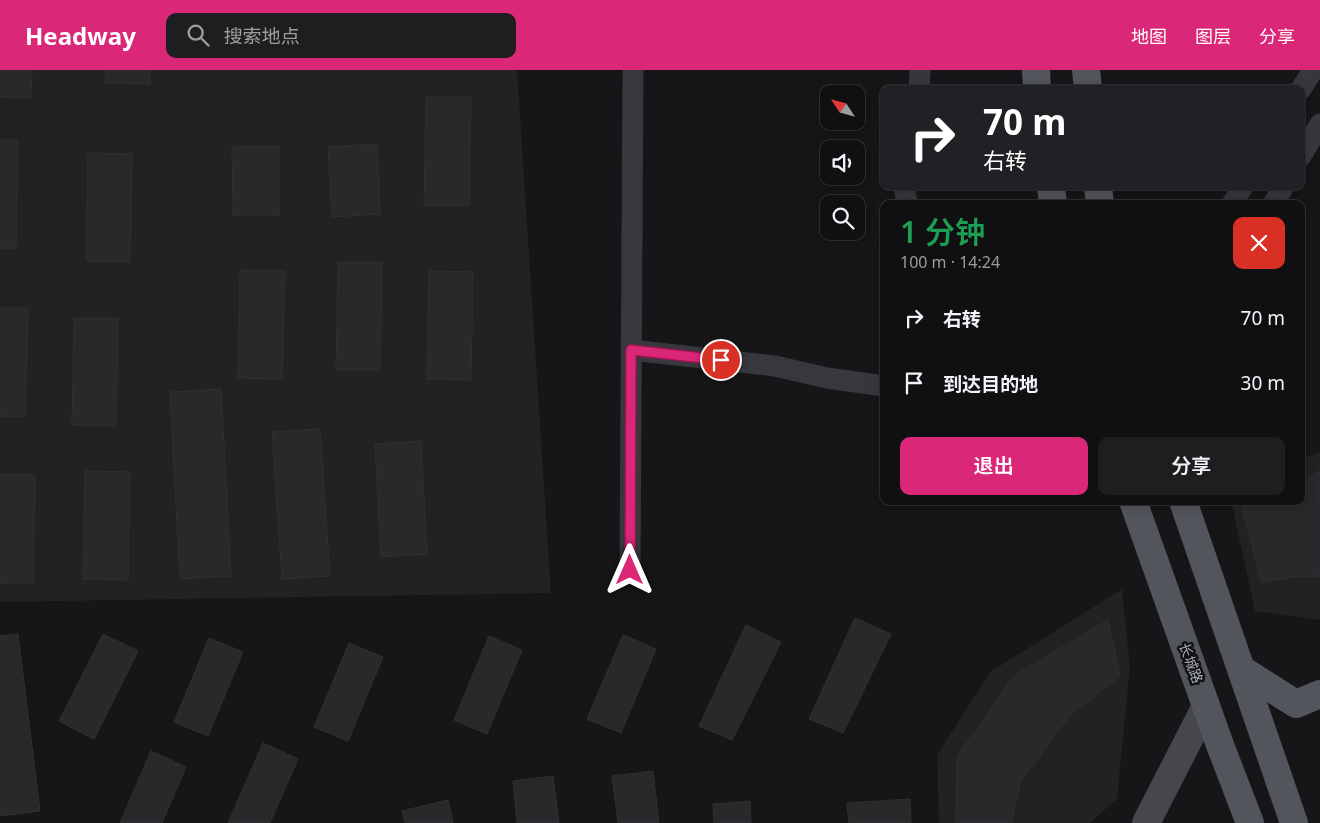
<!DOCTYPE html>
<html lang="zh">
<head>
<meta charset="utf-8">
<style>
  :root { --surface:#101012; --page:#1e1e20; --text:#f1f3f6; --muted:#9c9d9f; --line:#303032; --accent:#db2777 }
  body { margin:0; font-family:"Noto Sans","Noto Sans SC",sans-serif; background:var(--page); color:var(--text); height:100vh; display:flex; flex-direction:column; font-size:19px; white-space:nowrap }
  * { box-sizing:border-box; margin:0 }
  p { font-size:16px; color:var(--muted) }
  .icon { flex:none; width:28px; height:28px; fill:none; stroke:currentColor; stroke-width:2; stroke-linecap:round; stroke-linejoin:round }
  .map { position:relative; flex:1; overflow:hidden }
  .details { position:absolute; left:880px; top:130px; width:425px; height:305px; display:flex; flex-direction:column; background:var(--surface); border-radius:10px; box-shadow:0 2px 12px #0003,0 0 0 1px var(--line) }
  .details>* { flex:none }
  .banner { position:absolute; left:880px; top:15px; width:425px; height:105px; border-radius:10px; box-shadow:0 2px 12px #0003,0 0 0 1px var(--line); background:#202124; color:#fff; overflow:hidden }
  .needle { width:32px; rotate:306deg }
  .fabs { position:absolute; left:820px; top:15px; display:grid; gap:10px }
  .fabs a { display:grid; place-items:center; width:45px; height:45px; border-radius:10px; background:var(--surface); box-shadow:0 2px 12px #0003,0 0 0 1px var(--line); font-size:25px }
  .pin { position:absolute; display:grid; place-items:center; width:42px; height:42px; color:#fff; margin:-21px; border:2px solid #fff; border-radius:50%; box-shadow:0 1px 5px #0007 }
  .me { position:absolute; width:55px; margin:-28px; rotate:0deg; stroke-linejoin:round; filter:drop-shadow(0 0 4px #0008) }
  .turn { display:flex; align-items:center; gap:18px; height:105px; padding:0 20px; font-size:22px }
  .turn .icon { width:65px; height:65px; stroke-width:2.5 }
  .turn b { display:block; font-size:35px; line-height:42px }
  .round { display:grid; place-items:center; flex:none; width:52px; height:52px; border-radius:10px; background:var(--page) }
  .headline { display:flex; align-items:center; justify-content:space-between; height:85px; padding:0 20px }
  h1 { font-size:30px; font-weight:600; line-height:38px; color:#1e9e55 }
  .action { display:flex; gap:10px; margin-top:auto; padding:10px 20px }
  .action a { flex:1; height:58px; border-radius:10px; background:var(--accent); color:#fff; font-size:20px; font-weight:600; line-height:58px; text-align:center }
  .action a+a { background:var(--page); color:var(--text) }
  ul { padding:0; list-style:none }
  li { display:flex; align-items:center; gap:15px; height:65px; padding:0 20px }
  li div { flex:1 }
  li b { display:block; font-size:19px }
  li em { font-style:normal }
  header { display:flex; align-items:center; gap:30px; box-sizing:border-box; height:70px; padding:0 25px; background:var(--accent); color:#fff }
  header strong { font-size:24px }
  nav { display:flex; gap:28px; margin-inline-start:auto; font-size:18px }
  .search { width:350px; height:45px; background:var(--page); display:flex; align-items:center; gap:12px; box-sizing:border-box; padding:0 18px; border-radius:10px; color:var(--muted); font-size:19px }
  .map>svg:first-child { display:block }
  .built { fill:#222225 }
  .building { fill:#29292c; stroke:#303034 }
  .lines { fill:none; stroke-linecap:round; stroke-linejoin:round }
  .minor { stroke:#37383d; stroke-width:21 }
  .secondary { stroke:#45474d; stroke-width:28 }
  .primary { stroke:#53555c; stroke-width:28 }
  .route-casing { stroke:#8e194d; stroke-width:12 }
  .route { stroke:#db2777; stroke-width:9 }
  .labels { text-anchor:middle; stroke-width:5; stroke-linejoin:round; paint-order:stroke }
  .street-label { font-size:14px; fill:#a8adb8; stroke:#111113 }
</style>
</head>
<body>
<header>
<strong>Headway</strong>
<div class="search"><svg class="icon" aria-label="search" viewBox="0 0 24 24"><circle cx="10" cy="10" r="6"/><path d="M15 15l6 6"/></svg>搜索地点</div>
<nav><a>地图</a><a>图层</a><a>分享</a></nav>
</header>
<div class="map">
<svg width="1320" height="753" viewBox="0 0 1320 753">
  <rect width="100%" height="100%" fill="#161618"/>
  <path class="built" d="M0,0H517L551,523L0,532Z
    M1320,382V550L1255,541L1231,431H1301V389Z
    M1122,519L1130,597L1117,729L1090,753H939L937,685L990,602Z"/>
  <path class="building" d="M0,0H32L31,28L0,27Z
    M106,0H150V14L105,13Z
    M426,27H471L469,135H424Z
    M0,70H18L16,178H0Z
    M377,74L380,144L332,147L328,77Z
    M279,76V145H233L232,77Z
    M88,83L132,84L130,192L86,191Z
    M338,192H382L380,300H336Z
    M240,200L285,201L282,309L238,308Z
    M429,201L473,202L471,310L427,309Z
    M0,238H28L25,346H0Z
    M74,248H118L116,356L72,355Z
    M221,319L231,506L180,509L170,322Z
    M320,359L330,506L282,509L272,362Z
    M421,371L427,484L381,487L375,374Z
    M85,401L130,402L128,510L83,509Z
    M1320,401V506H1299L1262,512L1240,431H1301V413Z
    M0,404L35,405L33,513H0Z
    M855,548L891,564L843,663L809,649Z
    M1108,550L1120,606L1069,646L1020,713L1011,753H956L957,687L1014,606Z
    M746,555L781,572L732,670L699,656Z
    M18,564L40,741L0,746V566Z
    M103,564L138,581L94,669L59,651Z
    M623,565L656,579L621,663L587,649Z
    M489,566L522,580L487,664L454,650Z
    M209,568L243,582L208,666L174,652Z
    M349,573L383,587L348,671L314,657Z
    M263,673L298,689L270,753H228Z
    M151,681L186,697L162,753H120Z
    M653,701L659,753H618L612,706Z
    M553,706L559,753H517L513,711Z
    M910,729L911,753H849L847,733Z
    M448,730L453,753H405L402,741Z
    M750,731L751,753H714L713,734Z"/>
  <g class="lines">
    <path class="minor" d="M919,19L920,0
      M1301,19L1313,0
      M1301,86L1320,54
      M904,116L907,134
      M1232,134L1243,116
      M1273,134L1284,116
      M631,280L775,296L827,308L884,316
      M630,500L633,0"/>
    <path class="secondary" d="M1146,753L1206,636"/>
    <path class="primary" d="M1036,0L1037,19
      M1086,0L1088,19
      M1051,116L1053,134
      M1098,116L1100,134
      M1133,431L1220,675L1250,753
      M1183,431L1294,753
      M1241,599L1296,634L1320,624"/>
  </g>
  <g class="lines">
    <defs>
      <path id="route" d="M630,500L631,280L721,290"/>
    </defs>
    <use href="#route" class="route-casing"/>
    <use href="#route" class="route"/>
  </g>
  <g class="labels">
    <g class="street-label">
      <text transform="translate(1191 593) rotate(70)" y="5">长城路</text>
    </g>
  </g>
</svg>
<div class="fabs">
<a><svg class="needle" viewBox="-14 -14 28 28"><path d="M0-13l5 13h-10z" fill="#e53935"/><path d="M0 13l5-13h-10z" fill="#9c9d9f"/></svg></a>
<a><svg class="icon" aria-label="sound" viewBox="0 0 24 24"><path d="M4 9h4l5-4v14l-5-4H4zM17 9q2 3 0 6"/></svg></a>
<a><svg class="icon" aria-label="search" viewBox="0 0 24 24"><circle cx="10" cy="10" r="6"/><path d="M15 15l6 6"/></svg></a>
</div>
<div class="pin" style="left:721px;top:290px;background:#d93025"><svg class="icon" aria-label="arrive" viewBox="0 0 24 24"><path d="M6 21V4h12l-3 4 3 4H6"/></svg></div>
<svg class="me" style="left:630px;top:500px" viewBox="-20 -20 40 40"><path d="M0-17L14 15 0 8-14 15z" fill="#db2777" stroke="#fff" stroke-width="4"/></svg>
<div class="banner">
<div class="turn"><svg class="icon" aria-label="right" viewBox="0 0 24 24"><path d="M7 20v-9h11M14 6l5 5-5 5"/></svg><div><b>70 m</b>右转</div></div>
</div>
<section class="details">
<div class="headline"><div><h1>1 分钟</h1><p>100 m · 14:24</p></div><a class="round" style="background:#d93025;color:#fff"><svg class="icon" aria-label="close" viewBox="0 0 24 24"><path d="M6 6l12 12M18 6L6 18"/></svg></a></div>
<ul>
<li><svg class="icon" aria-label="right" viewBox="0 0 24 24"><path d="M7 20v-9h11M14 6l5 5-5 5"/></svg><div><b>右转</b></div><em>70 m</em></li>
<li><svg class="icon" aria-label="arrive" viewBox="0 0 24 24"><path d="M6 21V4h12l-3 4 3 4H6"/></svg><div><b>到达目的地</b></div><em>30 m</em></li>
</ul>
<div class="action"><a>退出</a><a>分享</a></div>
</section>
</div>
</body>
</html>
